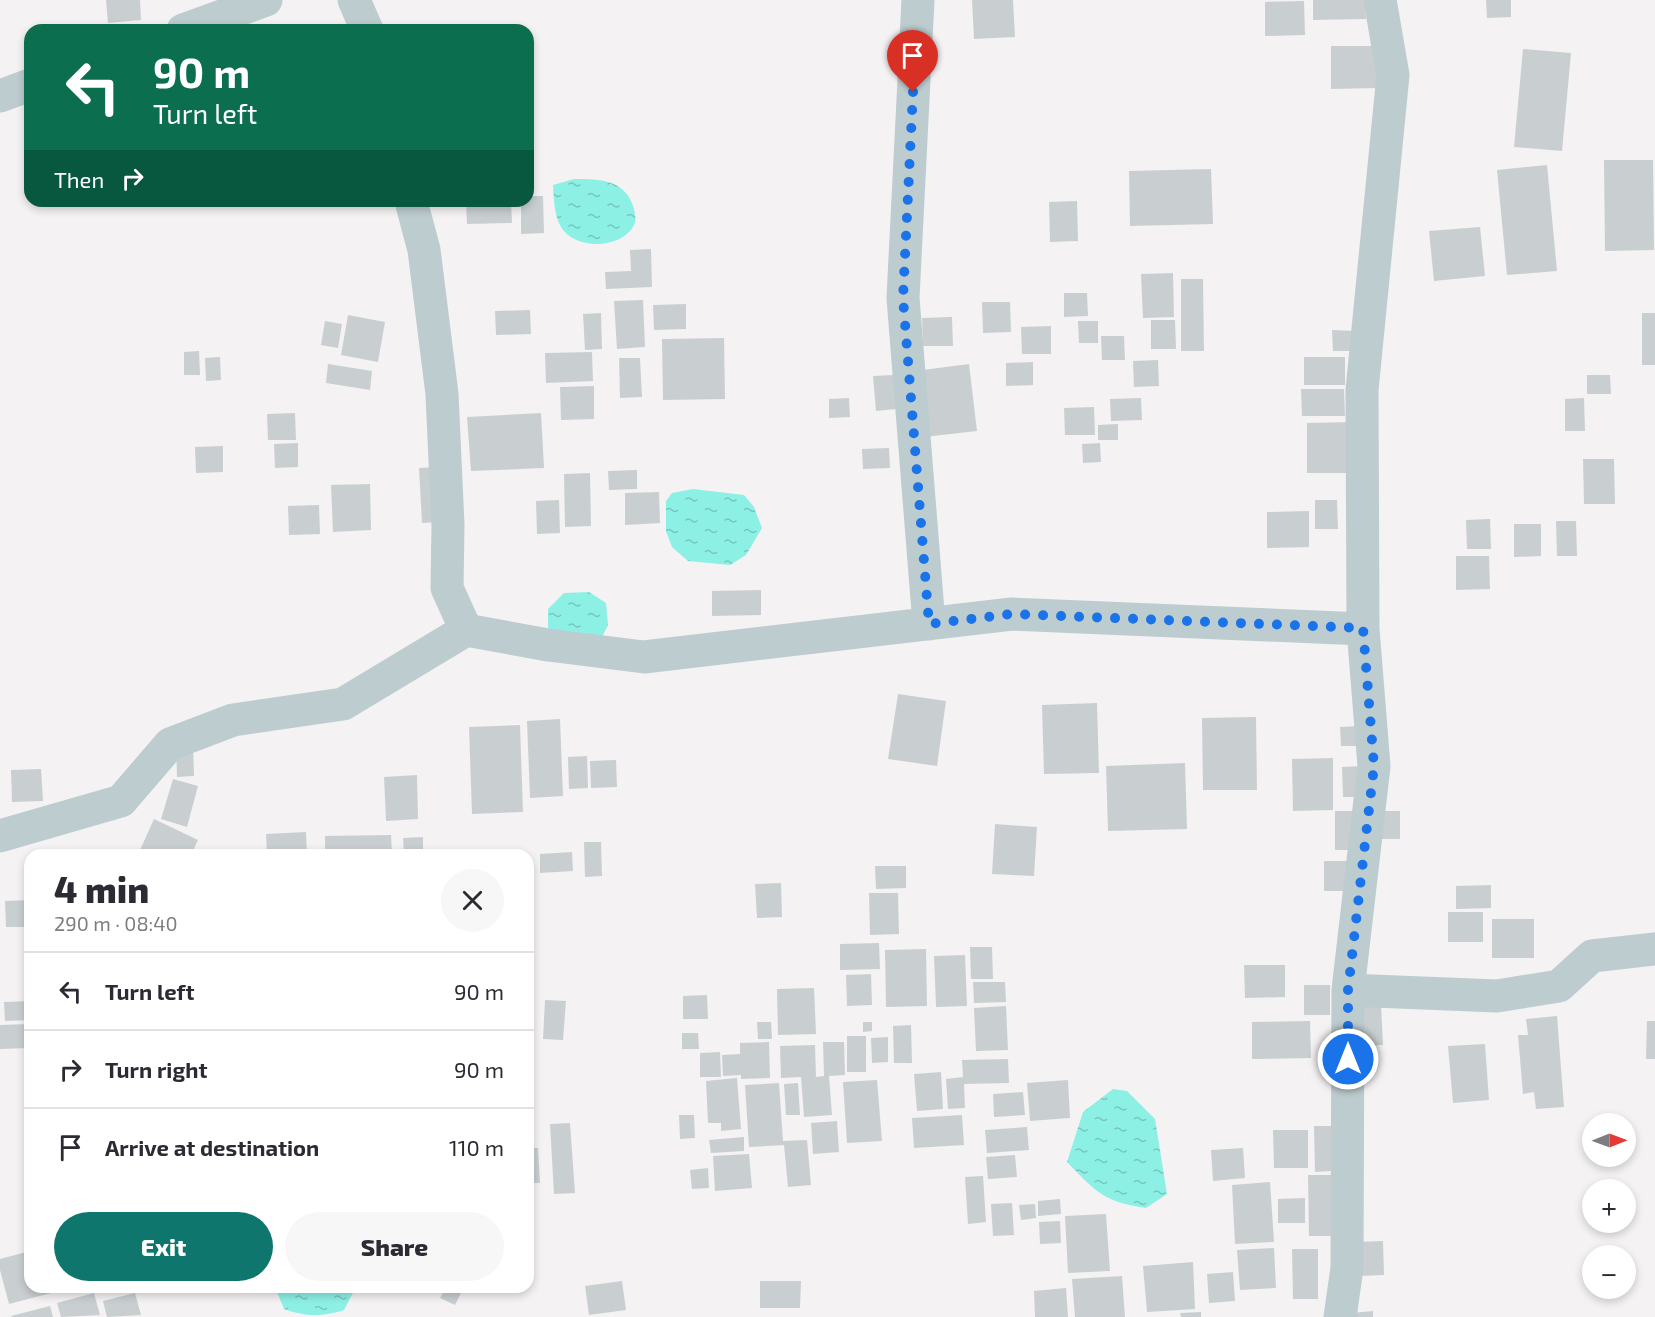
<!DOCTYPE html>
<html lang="en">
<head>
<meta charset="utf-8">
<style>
  :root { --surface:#fff; --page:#f7f7f7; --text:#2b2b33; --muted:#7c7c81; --line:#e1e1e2; --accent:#0f766e }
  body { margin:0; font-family:"Exo 2",sans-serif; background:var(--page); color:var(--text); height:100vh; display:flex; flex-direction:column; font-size:22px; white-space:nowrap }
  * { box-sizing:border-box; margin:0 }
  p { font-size:20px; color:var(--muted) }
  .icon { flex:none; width:33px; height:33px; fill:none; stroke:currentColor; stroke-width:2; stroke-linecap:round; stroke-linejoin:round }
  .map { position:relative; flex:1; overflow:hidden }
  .drawer { position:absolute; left:24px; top:849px; width:510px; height:444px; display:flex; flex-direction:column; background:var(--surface); border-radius:18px; box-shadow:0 3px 9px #0003 }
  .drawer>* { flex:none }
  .guide { position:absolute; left:24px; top:24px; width:510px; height:183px; border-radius:18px; box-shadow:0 3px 9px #0003; background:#0b6e4f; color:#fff; overflow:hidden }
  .needle { width:39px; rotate:89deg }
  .controls { position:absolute; left:1582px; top:1113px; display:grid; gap:12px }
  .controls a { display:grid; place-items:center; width:54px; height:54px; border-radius:50%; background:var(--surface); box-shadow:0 3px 9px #0003; font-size:30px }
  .pin { position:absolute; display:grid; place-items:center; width:51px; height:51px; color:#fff; margin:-62px -26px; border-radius:50% 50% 50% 0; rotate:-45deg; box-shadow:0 0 6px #0007 }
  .pin .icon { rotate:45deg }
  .me { position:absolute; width:66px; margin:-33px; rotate:0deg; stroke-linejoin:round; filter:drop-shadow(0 0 4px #0008) }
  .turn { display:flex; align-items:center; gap:21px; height:126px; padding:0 30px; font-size:27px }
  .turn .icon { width:78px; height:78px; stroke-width:2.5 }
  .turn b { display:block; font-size:42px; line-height:51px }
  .then { display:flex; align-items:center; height:57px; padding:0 30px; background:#0003; gap:12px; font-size:22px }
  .round { display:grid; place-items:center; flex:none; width:63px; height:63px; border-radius:32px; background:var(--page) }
  .head { display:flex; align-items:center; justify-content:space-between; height:102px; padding:0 30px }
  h1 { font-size:36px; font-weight:800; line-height:45px }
  .primary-button { display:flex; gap:12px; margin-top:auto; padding:12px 30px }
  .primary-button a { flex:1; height:69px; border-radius:36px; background:var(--accent); color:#fff; font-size:24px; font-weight:800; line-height:69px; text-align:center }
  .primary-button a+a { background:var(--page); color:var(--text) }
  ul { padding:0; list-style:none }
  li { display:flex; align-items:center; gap:18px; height:78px; padding:0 30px; border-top:2px solid var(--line) }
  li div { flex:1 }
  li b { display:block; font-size:22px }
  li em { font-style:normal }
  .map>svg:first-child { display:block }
  .water { fill:url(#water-ripples) }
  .building { fill:#c9cfd1 }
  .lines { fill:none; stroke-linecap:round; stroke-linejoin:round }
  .street { stroke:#bdcccf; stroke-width:33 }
  .route { stroke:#1a73e8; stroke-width:10; stroke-dasharray:0 18 }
</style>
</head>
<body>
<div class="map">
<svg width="1655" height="1317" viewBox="0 0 1655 1317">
  <defs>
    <pattern id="water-ripples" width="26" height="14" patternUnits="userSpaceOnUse" patternTransform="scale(1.5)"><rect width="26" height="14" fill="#8df0e5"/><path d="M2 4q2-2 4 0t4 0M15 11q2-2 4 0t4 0" fill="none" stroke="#75c6bd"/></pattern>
  </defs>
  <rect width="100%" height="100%" fill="#f4f2f3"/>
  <path class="water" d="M574,179C599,179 626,179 634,209C635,215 637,221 633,227C620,248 579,250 563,230C554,218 554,200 553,185Z
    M693,489L744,495L754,507L762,528L746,555L730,565L688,561L672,547L666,531V501L672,493Z
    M589,592L606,603L608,625L599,643L548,630V609L564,593Z
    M1113,1089L1127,1091L1155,1119L1167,1194L1146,1208C1104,1202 1096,1192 1067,1162L1083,1112Z
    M275,1287H356L344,1310C322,1317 306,1317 284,1309Z"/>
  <path class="building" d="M106,0H140L141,20L108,23Z
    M972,0H1013L1015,37L974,39Z
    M1313,0H1365L1366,19L1313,20Z
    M1486,0H1511V17L1487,18Z
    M1304,1L1305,35L1265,36V2Z
    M1331,46H1378L1379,88L1331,89Z
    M1523,49L1571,53L1562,151L1514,147Z
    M1604,160H1653L1654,250L1605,251Z
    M1547,165L1557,271L1507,275L1497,170Z
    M1211,169L1213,224L1130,226L1129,171Z
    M528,196H543L544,233L521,234V201H528Z
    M466,201H511L512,223L467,224Z
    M1077,201L1078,241L1050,242L1049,202Z
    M1480,227L1485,276L1434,281L1429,231Z
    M651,249L652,287L606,289L605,272L631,271L630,250Z
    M1173,273L1174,317L1143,318L1141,274Z
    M1181,279H1203L1204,351H1181Z
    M1064,293H1087L1088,316L1064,317Z
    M643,300L645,347L617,349L614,301Z
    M982,302H1010L1011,332L983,333Z
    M686,304V329L654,330L653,305Z
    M530,310L531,334L496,335L495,311Z
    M601,313L602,349L585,350L583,314Z
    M1642,313H1655V365H1642Z
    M348,315L385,322L378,362L341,355Z
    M952,317L953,346H923L922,318Z
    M1151,320H1175L1176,349H1151Z
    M325,321L342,324L338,348L321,345Z
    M1078,321H1098V343H1079Z
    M1051,326V354H1022L1021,327Z
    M1332,330L1355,331L1356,351H1333Z
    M1101,336H1124L1125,360H1102Z
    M724,338L725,399L663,400L662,339Z
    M199,351L200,375H184V352Z
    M592,352L593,381L546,383L545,353Z
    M220,357L221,380L206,381L205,358Z
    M1304,357H1345V385H1304Z
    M619,358H640L642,397L620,398Z
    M1158,360L1159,386L1134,387L1133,361Z
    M1033,362V385L1006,386V363Z
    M328,364L372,371L370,390L326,383Z
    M969,364L977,431L924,437L915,371Z
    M893,375L896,409L876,411L873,376Z
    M1587,375H1610L1611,394H1587Z
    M594,386V419L561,420L560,387Z
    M1301,389H1344L1345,416H1302Z
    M849,398L850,417L829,418V399Z
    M1141,398L1142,420L1111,421L1110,399Z
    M1584,398L1585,431H1565V399Z
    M1094,407L1095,435H1065L1064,408Z
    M295,413L296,440H268L267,414Z
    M541,413L544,468L471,471L467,417Z
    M1354,422V473H1307V423Z
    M1118,424V440H1098V425Z
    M298,443V467L275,468L274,444Z
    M1100,443L1101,462L1083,463L1082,444Z
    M223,446V472L196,473L195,447Z
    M889,448L890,468L863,469L862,449Z
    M1583,459H1614L1615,504H1584Z
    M438,467L441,522L422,523L419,468Z
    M637,470V489L609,490L608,471Z
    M590,473L591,526L565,527L564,474Z
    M370,484L371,530L333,532L331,485Z
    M659,492L660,523L625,525V493Z
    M559,500L560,533L537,534L536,501Z
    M1315,500H1337L1338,529H1315Z
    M319,505L320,534L289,535L288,506Z
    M1309,511V547L1267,548V512Z
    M1490,519L1491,549H1467L1466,520Z
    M1556,521H1576L1577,556H1557Z
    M1514,524H1541V556L1514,557Z
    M1456,556H1489L1490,589L1456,590Z
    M761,590V615L712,616V591Z
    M898,694L946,701L937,766L888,759Z
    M1097,703L1099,773L1044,774L1042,705Z
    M1256,717L1257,790H1203L1202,718Z
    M560,719L563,796L530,798L527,721Z
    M520,725L523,812L472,814L469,727Z
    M1360,726L1361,746H1341L1340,727Z
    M193,744L194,776L177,777L176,745Z
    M587,756L588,788L569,789L568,757Z
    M1333,758V810L1293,811L1292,759Z
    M616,760L617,787L591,788L590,761Z
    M1185,763L1187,829L1108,831L1106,766Z
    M1362,766L1363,797H1343L1342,767Z
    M41,769L43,801L12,802L11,770Z
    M417,775L418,819L386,821L384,777Z
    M173,779L198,786L187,827L161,819Z
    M1335,811H1354V850H1335Z
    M1380,811H1400V839H1380Z
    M154,819L198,840L191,855H151L140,850Z
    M995,824L1037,827L1034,876L992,874Z
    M306,832L307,855H267L266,834Z
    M391,835L392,855H325V836Z
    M423,837V855H404L403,838Z
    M584,842H601L602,876L585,877Z
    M572,852L573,871L540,873V854Z
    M1324,861H1352L1353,891H1324Z
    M875,866H906V888L876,889Z
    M528,880H531L532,901H528Z
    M781,883L782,917L757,918L755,884Z
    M1491,885V908L1456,909V886Z
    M869,893H898L899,934L870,935Z
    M30,900V927H6L5,901Z
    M1448,912H1483V942H1448Z
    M1492,919H1534V958H1492Z
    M879,943L880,969L840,970V944Z
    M970,947H992L993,979H971Z
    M926,949L927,1006L886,1007L885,950Z
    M965,955L967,1006L936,1007L934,956Z
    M1244,965H1285V997L1245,998Z
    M871,974L872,1005L847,1006L846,975Z
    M973,982H1005L1006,1002L974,1003Z
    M1304,985H1330V1015H1304Z
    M814,988L816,1034L778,1035L777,989Z
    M707,995L708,1019H683V996Z
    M545,1000L566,1001L563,1040L543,1039Z
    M30,1001V1020L5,1021L4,1002Z
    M1381,1004L1383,1045L1358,1046L1356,1005Z
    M1006,1006L1008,1050L976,1051L974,1008Z
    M1557,1016L1564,1107L1536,1109L1534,1092L1523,1094L1518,1035H1528L1526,1019Z
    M1310,1021L1311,1058L1252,1059V1022Z
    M1647,1021H1655V1059H1646Z
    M757,1022H771L772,1039H758Z
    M863,1022H872V1031L863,1032Z
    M30,1024V1048L0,1049V1025Z
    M911,1025L912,1063H894L893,1026Z
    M682,1033H698L699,1049H682Z
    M847,1036H866V1072H847Z
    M888,1037V1062L872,1063L871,1038Z
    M769,1042L770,1078L741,1079V1075L723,1076L722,1055L740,1054V1043Z
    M823,1042H844L845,1075L829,1076L832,1115L804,1117L801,1077L781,1078L780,1046L815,1045L816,1077L824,1076Z
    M1485,1044L1489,1100L1453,1103L1448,1046Z
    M720,1052L721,1077H700V1053Z
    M1008,1059L1009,1083L964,1084L965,1108L948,1109L946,1079L963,1077L962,1060Z
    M941,1072L943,1109L917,1111L914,1074Z
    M737,1078L741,1129L721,1131V1123H708L706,1081Z
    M877,1080L882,1141L847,1143L843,1082Z
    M1068,1080L1070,1118L1030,1121L1027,1083Z
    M779,1083L783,1141L807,1140L811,1185L788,1187L784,1145L749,1147L745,1085Z
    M798,1083L800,1115H786L784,1084Z
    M1023,1092L1025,1115L994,1117L993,1094Z
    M679,1115H694L695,1138L680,1139Z
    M962,1115L964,1145L914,1148L912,1118Z
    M30,1116V1138H29L24,1118Z
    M837,1121L839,1152L813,1154L811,1123Z
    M570,1123L575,1193L554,1194L550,1124Z
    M1314,1126H1331V1171L1315,1172Z
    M1027,1127L1029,1150L987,1153L985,1130Z
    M1273,1130H1308V1168H1274Z
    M744,1137V1151L711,1153L709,1140Z
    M528,1148H538L540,1183H528Z
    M1243,1148L1245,1178L1213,1181L1211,1150Z
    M749,1154L752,1188L715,1191L713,1156Z
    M1015,1155L1017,1177L988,1179L986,1157Z
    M708,1168L709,1188L692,1189L690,1170Z
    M1308,1175H1333V1236H1309Z
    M983,1176L986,1222L968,1224L965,1177Z
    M1270,1182L1274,1242L1235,1244L1232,1185Z
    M1305,1198V1223H1278V1199Z
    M1060,1199L1061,1214L1038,1216V1201Z
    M1012,1203L1014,1235L993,1236L991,1204Z
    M1035,1204L1036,1218L1021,1220L1019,1205Z
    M1106,1214L1110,1271L1068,1273L1065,1216Z
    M1060,1221L1061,1243L1040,1244L1039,1222Z
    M1383,1241L1384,1275L1358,1276L1356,1242Z
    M1274,1248L1276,1288L1240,1290L1237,1250Z
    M1292,1249H1318V1299H1293Z
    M30,1251V1287H49L51,1293L9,1304L0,1270V1259Z
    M1193,1262L1195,1309L1147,1312L1143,1266Z
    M1233,1272L1235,1301L1209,1303L1207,1274Z
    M1122,1276L1125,1317H1075L1072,1279Z
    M622,1281L626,1310L589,1315L585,1286Z
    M760,1281H801L800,1308H760Z
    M446,1287H464L455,1305L440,1298Z
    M1066,1288L1068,1317H1035L1034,1291Z
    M94,1293L100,1315L61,1317L57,1303Z
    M135,1293L141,1315L107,1317L103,1301Z
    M50,1306L53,1317H12L11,1316Z
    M1373,1311V1317H1351V1313Z
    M1201,1312V1317H1181L1180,1313Z"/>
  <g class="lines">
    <path class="street" d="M354,0L367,30
      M918,0L903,298L929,624
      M183,30L266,0
      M0,96L30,85
      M411,201L424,250L442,394L448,525L447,588L466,630L548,645L644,657L1012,614L1363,629
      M0,836L121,801L170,744L233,720L343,704L466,630
      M1348,990L1497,996L1559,986L1592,956L1655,949
      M1340,1317L1347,1268L1348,990L1374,766L1363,629L1362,390L1393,75L1380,0"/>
  </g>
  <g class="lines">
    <path class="route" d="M913,92L903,298L929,624L1012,614L1363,628L1374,766L1348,990V1059"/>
  </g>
</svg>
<div class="controls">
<a><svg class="needle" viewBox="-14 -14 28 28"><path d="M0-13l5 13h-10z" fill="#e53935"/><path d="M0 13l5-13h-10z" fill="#7c7c81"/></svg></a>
<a>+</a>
<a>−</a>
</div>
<div class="pin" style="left:913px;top:92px;background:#d93025"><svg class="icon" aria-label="arrive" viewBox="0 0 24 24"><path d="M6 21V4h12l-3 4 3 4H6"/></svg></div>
<svg class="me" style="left:1348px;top:1059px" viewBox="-20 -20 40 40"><circle r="17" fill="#1a73e8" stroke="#fff" stroke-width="3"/><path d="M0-11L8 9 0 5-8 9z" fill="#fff"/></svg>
<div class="guide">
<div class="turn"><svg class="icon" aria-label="left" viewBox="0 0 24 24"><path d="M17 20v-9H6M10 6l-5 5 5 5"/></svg><div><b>90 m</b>Turn left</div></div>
<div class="then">Then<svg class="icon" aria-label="right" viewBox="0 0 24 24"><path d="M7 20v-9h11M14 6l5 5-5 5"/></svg></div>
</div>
<section class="drawer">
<div class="head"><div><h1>4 min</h1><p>290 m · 08:40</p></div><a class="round"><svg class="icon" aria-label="close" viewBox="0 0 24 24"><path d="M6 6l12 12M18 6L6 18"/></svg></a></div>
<ul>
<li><svg class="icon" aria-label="left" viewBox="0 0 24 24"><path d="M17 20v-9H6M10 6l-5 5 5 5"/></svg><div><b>Turn left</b></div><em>90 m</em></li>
<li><svg class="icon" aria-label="right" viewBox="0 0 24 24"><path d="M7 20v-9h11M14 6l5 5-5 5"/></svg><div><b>Turn right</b></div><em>90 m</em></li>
<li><svg class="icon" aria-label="arrive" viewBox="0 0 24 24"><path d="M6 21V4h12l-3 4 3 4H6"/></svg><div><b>Arrive at destination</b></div><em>110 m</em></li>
</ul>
<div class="primary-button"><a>Exit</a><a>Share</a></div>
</section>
</div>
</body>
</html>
